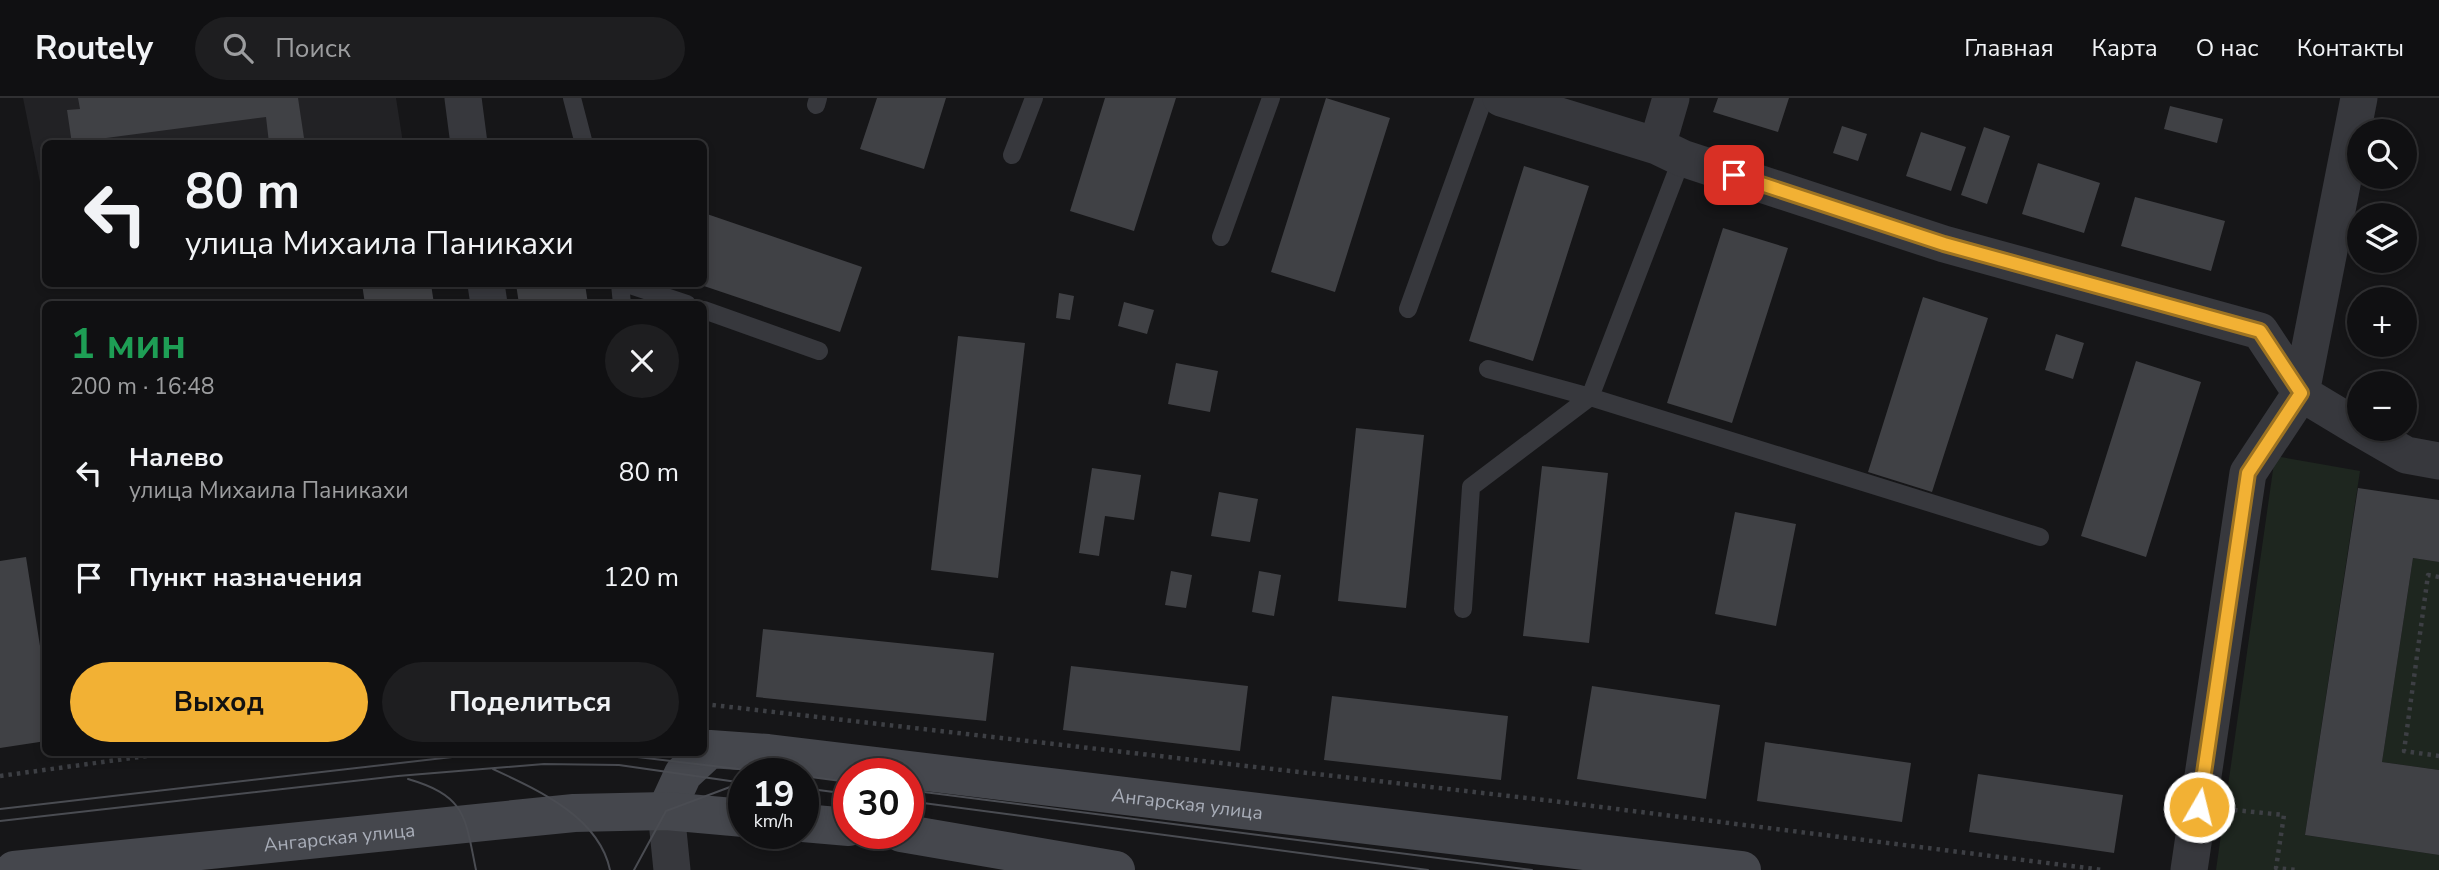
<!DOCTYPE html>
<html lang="ru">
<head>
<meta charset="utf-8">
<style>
  :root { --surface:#101012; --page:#1e1e20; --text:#f1f3f6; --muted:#9c9d9f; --line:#303032; --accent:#f2b134 }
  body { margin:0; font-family:"Nunito Sans",sans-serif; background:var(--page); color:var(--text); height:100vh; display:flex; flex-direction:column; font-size:26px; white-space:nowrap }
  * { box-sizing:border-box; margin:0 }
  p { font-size:23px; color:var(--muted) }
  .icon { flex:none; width:38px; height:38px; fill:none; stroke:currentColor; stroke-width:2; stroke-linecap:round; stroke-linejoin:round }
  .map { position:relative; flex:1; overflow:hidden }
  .details { position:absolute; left:42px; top:203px; width:665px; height:455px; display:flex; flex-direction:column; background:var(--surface); border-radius:10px; box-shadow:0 4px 10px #0003,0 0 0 2px var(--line) }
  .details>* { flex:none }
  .guide { position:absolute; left:42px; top:42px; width:665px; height:147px; border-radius:10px; box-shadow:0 4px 10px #0003,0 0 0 2px var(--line); background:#101012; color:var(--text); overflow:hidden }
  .tools { position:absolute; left:2347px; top:21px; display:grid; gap:14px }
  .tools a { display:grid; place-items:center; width:70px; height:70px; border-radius:50%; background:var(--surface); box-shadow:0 4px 10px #0003,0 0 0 2px var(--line); font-size:35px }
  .speed { position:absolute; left:728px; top:660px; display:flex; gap:14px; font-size:35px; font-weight:700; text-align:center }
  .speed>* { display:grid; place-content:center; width:91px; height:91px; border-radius:50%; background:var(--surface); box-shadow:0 4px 10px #0003,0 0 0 2px var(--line); line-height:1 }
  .speed small { font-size:18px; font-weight:400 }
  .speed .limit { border:10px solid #d22; background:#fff; color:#111 }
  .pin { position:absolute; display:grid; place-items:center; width:60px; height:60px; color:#fff; margin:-30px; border-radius:14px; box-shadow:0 4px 10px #0006 }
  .me { position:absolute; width:77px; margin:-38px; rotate:8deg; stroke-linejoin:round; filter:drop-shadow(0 0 5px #0008) }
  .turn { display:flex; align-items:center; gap:24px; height:147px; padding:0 28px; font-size:32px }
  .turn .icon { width:91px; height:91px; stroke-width:2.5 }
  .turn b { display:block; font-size:49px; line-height:60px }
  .round { display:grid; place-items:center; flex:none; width:74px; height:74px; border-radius:37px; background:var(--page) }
  .head { display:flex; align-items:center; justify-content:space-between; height:119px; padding:0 28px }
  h1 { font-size:42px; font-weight:700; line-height:52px; color:#1e9e55 }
  .button { display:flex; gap:14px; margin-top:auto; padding:14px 28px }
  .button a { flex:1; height:80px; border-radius:42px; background:var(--accent); color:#111; font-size:28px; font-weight:700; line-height:80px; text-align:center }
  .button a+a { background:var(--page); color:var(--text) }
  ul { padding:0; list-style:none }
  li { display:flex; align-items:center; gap:21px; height:105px; padding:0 28px }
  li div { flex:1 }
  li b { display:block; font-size:26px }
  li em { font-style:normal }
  header { display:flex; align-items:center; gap:42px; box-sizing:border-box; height:98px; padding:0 35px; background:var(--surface); border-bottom:2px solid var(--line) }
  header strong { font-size:33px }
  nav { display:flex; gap:38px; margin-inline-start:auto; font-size:24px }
  .search { width:490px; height:63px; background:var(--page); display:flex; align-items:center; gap:18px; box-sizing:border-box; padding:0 24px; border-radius:38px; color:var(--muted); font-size:26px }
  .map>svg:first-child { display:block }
  .built { fill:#222225 }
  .green { fill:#1e261f }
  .building { fill:#404145 }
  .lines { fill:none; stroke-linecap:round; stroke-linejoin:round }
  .path { stroke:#3d3f44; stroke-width:4.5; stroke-dasharray:3.5 5; stroke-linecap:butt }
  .lane { stroke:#37383d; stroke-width:18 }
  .street { stroke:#37383d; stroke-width:37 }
  .secondary { stroke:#45474d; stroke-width:38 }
  .tram { stroke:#4a4c52; stroke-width:2 }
  .route-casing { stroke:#9d7322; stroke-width:18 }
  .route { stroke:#f2b134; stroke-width:12 }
  .labels { text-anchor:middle; stroke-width:5; stroke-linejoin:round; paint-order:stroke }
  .street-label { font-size:19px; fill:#a8adb8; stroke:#111113 }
</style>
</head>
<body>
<header>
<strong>Routely</strong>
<div class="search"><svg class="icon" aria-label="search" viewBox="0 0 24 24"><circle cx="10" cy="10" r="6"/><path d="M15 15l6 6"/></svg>Поиск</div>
<nav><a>Главная</a><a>Карта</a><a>О нас</a><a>Контакты</a></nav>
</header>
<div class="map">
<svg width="2439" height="772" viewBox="0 0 2439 772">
  <rect width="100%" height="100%" fill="#161618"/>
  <path class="built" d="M23,0H396L403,45L46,46L45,109Z"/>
  <path class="green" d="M2275,358L2360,373L2305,737L2439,757V772H2216Z
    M2413,460L2439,464V672L2382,664Z"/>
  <path class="building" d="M78,0H298L304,40L269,45L266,19L106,40V46H72L67,12L80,11Z
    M877,0H946L924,71L860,51Z
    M1105,0H1176L1134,133L1070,113Z
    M1326,0L1390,20L1335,194L1271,174Z
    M1718,0H1789L1778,34L1713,14Z
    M2170,8L2223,21L2217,45L2164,31Z
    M1842,28L1867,36L1858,63L1833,55Z
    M1984,29L2010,38L1987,106L1961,97Z
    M1921,34L1966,49L1951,93L1906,78Z
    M2038,65L2100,85L2084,135L2022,116Z
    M1524,68L1589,88L1533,263L1469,243Z
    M2135,99L2225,123L2211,173L2121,148Z
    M704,115L862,169L840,234L698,186H704Z
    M1723,130L1788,150L1732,325L1667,305Z
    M362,186H431L434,206H365Z
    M516,186H585L588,206H519Z
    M1059,195L1074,198L1070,222L1056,220Z
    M1923,199L1988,220L1932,394L1868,374Z
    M1124,204L1154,212L1147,236L1118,228Z
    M2056,236L2084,245L2073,281L2045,272Z
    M958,238L1025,245L998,480L931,472Z
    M2136,263L2201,284L2146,459L2081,438Z
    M1176,265L1218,273L1210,314L1168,306Z
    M1356,330L1424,337L1406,510L1338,503Z
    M1542,368L1608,375L1589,545L1523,538Z
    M1092,370L1141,377L1134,422L1105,418L1099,458L1079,455Z
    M2358,390L2439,402V464L2413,460L2382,664L2439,672V757L2305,737Z
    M1219,394L1258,401L1250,444L1211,438Z
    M1735,414L1796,426L1776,528L1715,516Z
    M26,459L46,586V643L0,650V463Z
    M1171,473L1192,477L1186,510L1165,507Z
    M1259,473L1281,477L1274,518L1252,514Z
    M763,531L994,555L986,623L756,599Z
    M1071,568L1248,588L1240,653L1063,632Z
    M1592,588L1720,607L1706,701L1577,681Z
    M1332,598L1508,618L1501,682L1324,662Z
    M1765,644L1911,665L1902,724L1757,703Z
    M1978,676L2123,697L2114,755L1969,734Z"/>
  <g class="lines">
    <path class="path" d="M2439,479L2428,477L2404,653L2439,658
      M704,606L1553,703L2103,772
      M0,678L176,654
      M2234,712L2284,717L2276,770L2297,772"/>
    <path class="lane" d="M572,0L584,46
      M816,7L818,0
      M1012,57L1034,0
      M1221,139L1271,0
      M620,186L622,206
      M627,186L687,206
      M1408,211L1484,0
      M704,212L819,253
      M1488,271L1590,299L2040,439
      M1463,511L1471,389L1590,299L1682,60"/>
    <path class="street" d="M463,0L469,46
      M1501,0L1657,48L1682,60L1944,146L2260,233L2301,295L2359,330
      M1657,48L1671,0
      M486,186L489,206
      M2361,331L2406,357L2439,363
      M666,713L672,772
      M2189,772L2248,375L2301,295L2359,0"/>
    <g class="secondary">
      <path id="s1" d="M666,713L683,676L710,651L768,655L1742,772"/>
      <path d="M803,725L849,729"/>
      <path d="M901,735L1116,772"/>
      <path id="s2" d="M14,772L574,715L666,713L744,720"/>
    </g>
    <path class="tram" d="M595,654L781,676
      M493,671C538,692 599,719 610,772
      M803,678L849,684
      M408,681C466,698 465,718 476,772
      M803,690L849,696
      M908,692L1532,772
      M908,703L1428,772
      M0,711L461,658L517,654
      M0,723L398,678L544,666L619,667L744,685
      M634,772L666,713L738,686"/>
  </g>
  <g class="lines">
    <defs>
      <path id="route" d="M1734,77L1944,146L2260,233L2301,295L2248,375L2199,709"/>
    </defs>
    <use href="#route" class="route-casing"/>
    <use href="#route" class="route"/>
  </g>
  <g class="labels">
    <g class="street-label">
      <text dy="7" stroke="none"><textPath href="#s1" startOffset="558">Ангарская улица</textPath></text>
      <text dy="7" stroke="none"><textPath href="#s2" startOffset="327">Ангарская улица</textPath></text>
    </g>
  </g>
</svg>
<div class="tools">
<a><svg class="icon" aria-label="search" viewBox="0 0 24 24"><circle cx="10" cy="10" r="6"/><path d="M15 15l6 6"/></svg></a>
<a><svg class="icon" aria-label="layers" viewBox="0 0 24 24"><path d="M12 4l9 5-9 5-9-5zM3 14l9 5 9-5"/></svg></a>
<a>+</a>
<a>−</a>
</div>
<div class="speed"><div>19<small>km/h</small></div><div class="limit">30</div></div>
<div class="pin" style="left:1734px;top:77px;background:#d93025"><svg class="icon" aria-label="arrive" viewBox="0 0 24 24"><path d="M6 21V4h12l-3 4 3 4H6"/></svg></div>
<svg class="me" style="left:2199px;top:709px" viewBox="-20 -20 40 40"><circle r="17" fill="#f2b134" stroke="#fff" stroke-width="3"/><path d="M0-11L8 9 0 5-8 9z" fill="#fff"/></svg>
<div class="guide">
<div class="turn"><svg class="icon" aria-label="left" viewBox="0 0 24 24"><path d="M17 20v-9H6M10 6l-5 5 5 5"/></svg><div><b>80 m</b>улица Михаила Паникахи</div></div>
</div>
<section class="details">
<div class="head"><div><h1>1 мин</h1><p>200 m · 16:48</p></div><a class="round"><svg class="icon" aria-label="close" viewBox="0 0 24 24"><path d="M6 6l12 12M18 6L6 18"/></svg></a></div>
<ul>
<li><svg class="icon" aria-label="left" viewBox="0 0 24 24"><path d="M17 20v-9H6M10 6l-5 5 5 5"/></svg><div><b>Налево</b><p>улица Михаила Паникахи</p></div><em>80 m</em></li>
<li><svg class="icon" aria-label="arrive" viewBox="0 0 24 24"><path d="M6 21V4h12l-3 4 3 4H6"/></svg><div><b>Пункт назначения</b></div><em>120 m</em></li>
</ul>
<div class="button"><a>Выход</a><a>Поделиться</a></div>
</section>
</div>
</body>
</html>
